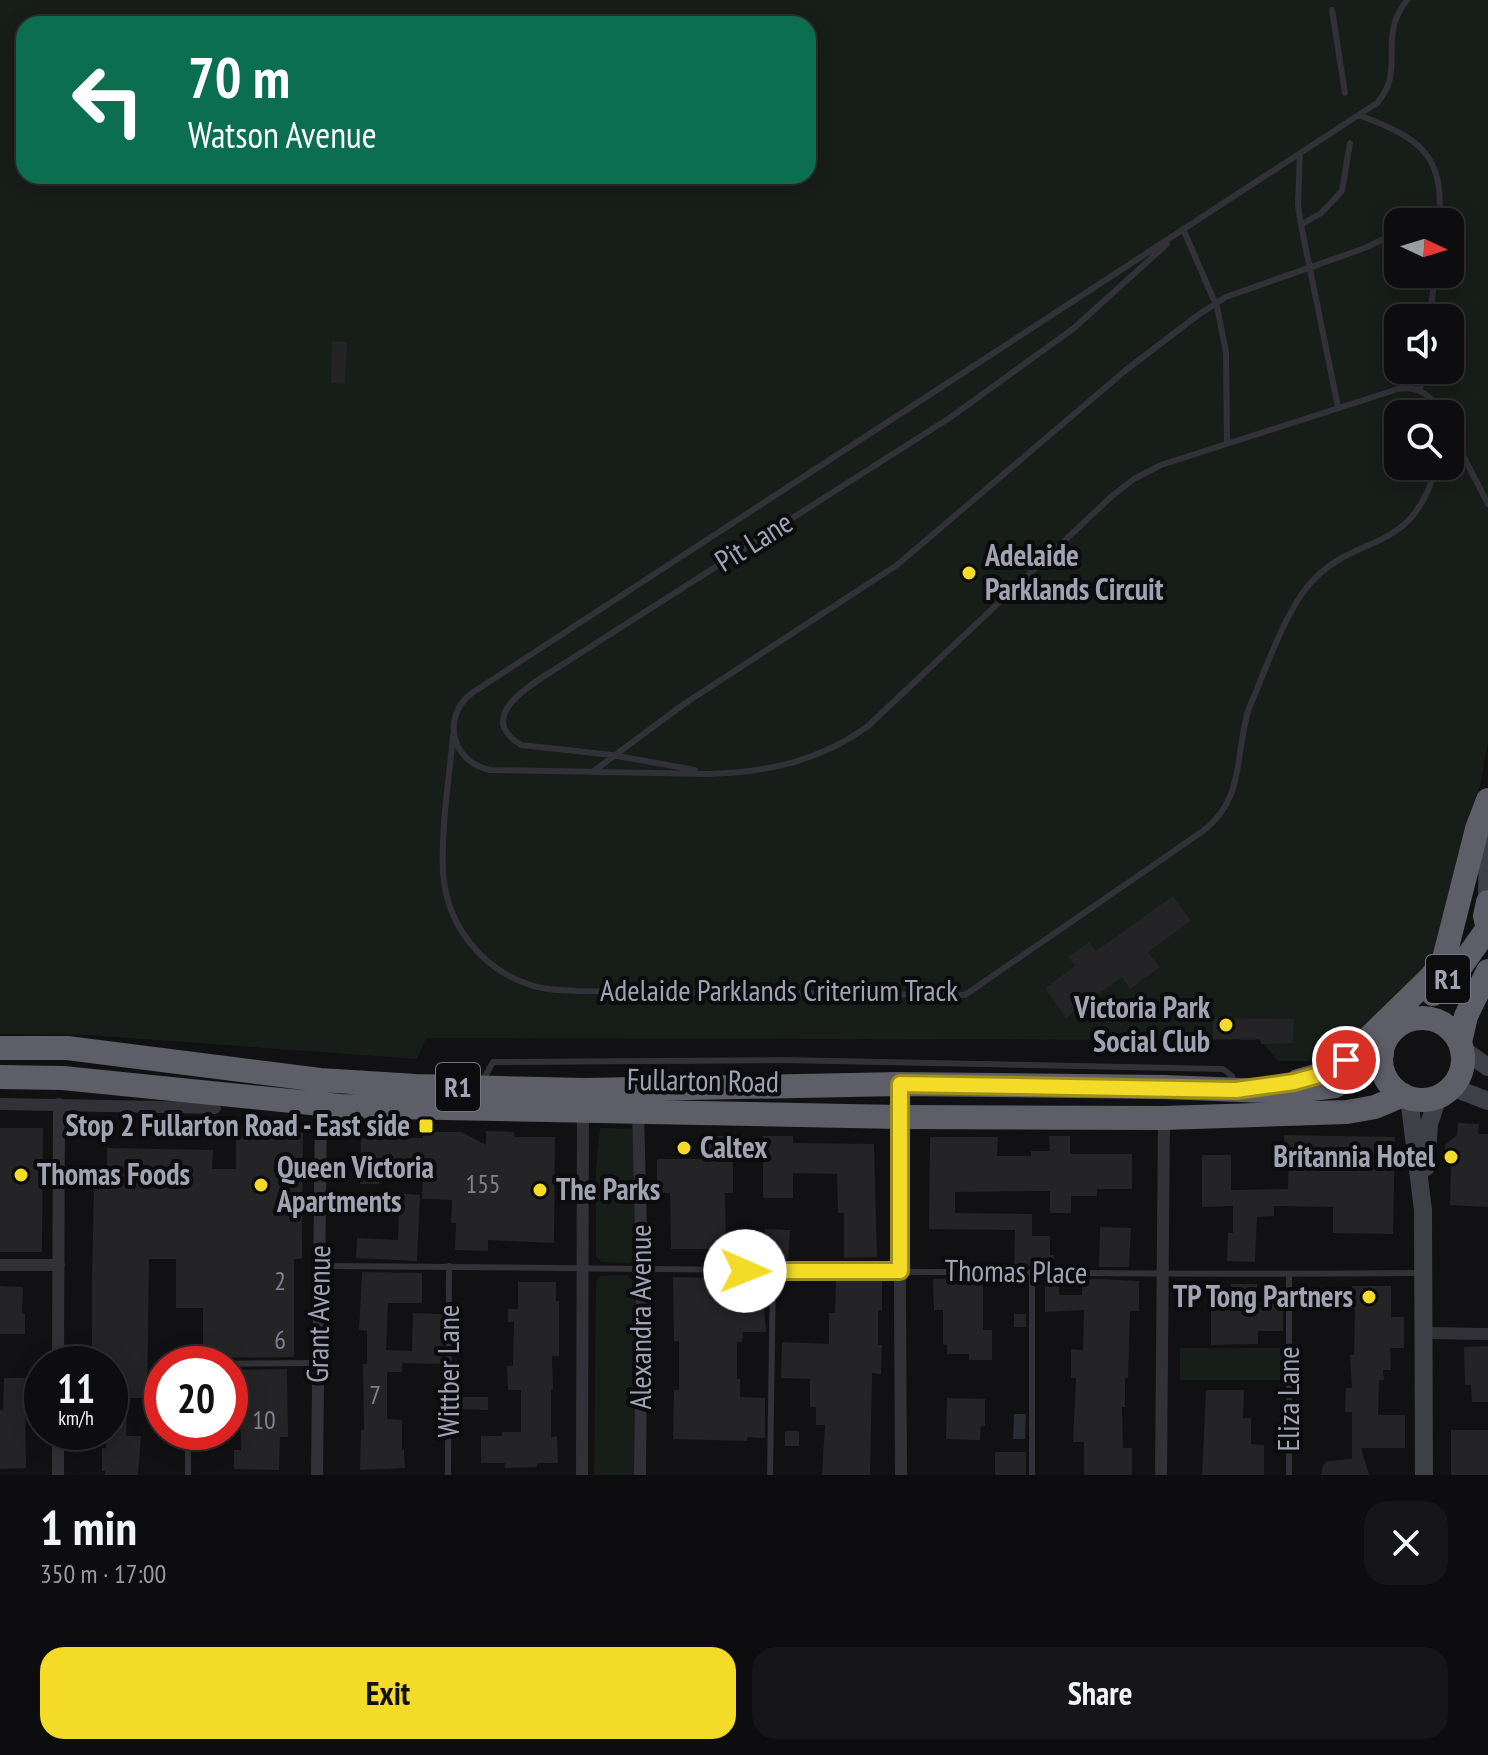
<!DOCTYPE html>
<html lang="en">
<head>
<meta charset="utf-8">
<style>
  :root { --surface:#0d0c0e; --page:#161517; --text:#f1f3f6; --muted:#9a9b9e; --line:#2d2c2e; --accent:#f3db28 }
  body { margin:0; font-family:"PT Sans Narrow",sans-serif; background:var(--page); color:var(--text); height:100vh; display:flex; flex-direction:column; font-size:30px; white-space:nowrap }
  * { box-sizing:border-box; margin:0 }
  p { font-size:26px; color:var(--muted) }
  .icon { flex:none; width:44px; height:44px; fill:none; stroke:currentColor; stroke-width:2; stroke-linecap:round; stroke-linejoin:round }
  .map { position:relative; height:1475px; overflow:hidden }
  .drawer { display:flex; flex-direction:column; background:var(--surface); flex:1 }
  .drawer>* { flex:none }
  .hud { position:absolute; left:16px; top:16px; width:800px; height:168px; border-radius:24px; box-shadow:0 4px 20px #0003,0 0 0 2px var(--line); background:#0b6e4f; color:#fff; overflow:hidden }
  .needle { width:52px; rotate:94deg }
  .buttons { position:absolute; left:1384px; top:208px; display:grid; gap:16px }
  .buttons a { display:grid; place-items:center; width:80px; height:80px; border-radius:16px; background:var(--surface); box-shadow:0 4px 20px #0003,0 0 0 2px var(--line); font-size:40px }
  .speed { position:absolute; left:24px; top:1346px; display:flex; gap:16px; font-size:40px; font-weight:700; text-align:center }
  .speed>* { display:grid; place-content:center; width:104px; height:104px; border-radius:50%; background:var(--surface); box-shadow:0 4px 20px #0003,0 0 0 2px var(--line); line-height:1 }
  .speed small { font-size:20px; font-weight:400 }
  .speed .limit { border:12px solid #d22; background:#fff; color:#111 }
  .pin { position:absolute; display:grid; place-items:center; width:68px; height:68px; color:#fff; margin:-34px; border:4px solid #fff; border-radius:50%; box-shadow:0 2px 8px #0007 }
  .me { position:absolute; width:88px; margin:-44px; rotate:91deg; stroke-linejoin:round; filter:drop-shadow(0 0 6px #0008) }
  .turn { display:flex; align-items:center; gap:28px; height:168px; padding:0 40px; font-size:36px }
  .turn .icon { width:104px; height:104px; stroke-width:2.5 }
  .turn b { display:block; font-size:56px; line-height:68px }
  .round { display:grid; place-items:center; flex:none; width:84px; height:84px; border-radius:24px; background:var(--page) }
  .head { display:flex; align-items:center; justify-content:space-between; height:136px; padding:0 40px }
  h1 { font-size:48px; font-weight:700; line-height:60px }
  .cta { display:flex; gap:16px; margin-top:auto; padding:16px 40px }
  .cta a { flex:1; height:92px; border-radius:24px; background:var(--accent); color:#111; font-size:32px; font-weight:700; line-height:92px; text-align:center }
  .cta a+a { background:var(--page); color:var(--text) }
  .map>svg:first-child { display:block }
  .green { fill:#171d19; fill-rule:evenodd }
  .water { fill:#272c35 }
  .building { fill:#242326 }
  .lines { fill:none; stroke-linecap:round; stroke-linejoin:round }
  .lane { stroke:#323137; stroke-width:6 }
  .street { stroke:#323137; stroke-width:12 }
  .secondary { stroke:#3f4047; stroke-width:18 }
  .highway { stroke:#5d5e68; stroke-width:24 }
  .route-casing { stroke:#9e8e1a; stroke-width:20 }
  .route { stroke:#f3db28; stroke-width:14 }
  .poi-dot { fill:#f3db28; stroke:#0c0b0d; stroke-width:3 }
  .labels { text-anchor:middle; stroke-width:8; stroke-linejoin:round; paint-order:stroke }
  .number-label { font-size:26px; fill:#81828f }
  .shield { fill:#0c0b0d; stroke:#747581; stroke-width:2 }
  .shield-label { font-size:28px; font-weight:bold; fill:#a1a3b3 }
  .street-label { font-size:30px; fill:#a1a3b3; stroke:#0c0b0d }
  .poi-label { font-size:30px; font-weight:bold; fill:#a1a3b3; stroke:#0c0b0d; text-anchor:start }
</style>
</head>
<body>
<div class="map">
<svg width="1488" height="1475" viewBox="0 0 1488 1475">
  <rect width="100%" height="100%" fill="#111012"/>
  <path class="green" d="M0,0H1488V741L1481,781L1439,957L1339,1051L1308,1061H1278L1260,1040L426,1038L417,1059L87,1035L0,1034ZM24,24H808V176H24ZM1398,222H1450V274H1398ZM1398,318H1450V370H1398ZM1398,414H1450V466H1398Z
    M600,1128L632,1129L636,1145L635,1259L630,1263L602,1262L596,1257V1168Z
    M627,1275L635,1283L634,1475H594L596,1282L599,1276Z
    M1180,1348H1285V1380H1180Z"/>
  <path class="water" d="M1014,1414H1026L1025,1439H1013Z"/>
  <path class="building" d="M332,341L347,342L345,384L331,383Z
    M1173,896L1191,921L1148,952L1160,967L1130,989L1122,977L1066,1018L1045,988L1075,966L1068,957L1089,942L1096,951Z
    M1213,1018L1294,1019L1293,1043L1261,1044L1260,1039H1213Z
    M1458,1123L1479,1124L1478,1134H1488V1207L1450,1205L1451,1164H1444L1445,1145L1457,1135Z
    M236,1125L303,1126L302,1259H294V1357L203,1358V1308H176V1259H149L147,1398H127L126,1436H141L138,1475H105V1471H102V1448H106V1436H110V1364H92V1278L94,1186H106L107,1148L213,1150L212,1169H236Z
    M0,1128H43L42,1252H0Z
    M486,1131L514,1132V1137H555L554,1243L488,1240V1251L455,1250L456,1223H451L452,1200L422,1199L423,1164L381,1163L380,1184H360L361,1136L423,1138V1132H462L486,1145Z
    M1284,1135L1395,1137L1393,1234L1333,1233V1207L1274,1206V1216L1257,1217L1255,1262L1227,1261L1228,1233H1233V1206L1202,1207V1155H1231V1190L1288,1189L1289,1156H1284Z
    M708,1136H733V1193H725L726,1249H671L670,1193H657V1159H708Z
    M763,1136H793V1143L874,1144L877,1257L844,1258V1213H838L837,1174L793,1173V1198H763Z
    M1049,1136H1070V1154H1132V1189H1097V1196H1071V1213H1050V1191L955,1192V1213L1032,1214V1236H1050V1255H1054L1053,1266H1014L1015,1230L929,1229L930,1137H998L997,1156H1031V1151H1050Z
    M395,1193L420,1195L417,1261L356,1258L357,1238L398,1240L399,1207L394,1206Z
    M1100,1227L1131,1228L1129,1267H1099Z
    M765,1229L790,1230L788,1260L764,1259Z
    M362,1272L422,1273V1303H388L386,1350L412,1351L413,1313L442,1314L443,1364L402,1363V1372H387V1419L402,1420V1450L404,1449L405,1468L360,1470L361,1430H364L363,1364H367V1331L359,1330Z
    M673,1277L709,1278V1281H721L750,1313V1295H763L766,1332H743L742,1342H737V1379H740V1397L765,1398V1438L747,1437V1441L673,1439L674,1390H679V1341H674Z
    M983,1278V1330H992V1360H969V1354H947V1345L943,1344V1310H934L933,1279Z
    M1098,1279L1139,1281V1311H1130L1128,1378H1125V1407H1122L1123,1448H1132V1475H1084V1442H1073L1076,1378H1071V1349L1083,1350L1084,1310L1045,1312V1283H1059V1295H1082V1280Z
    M836,1280L882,1281V1310H878V1345H882L881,1374L872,1373L870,1475H822L825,1425H816V1407H810V1379L781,1378L782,1342L829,1344V1313H835Z
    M518,1282H556V1301H559V1356H552L553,1389H551V1437L557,1436L558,1463H537V1467L505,1468V1463H481V1436H502V1432H521V1390H508L507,1366H513L514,1322H508V1309H518Z
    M1231,1284H1257V1302H1283V1331H1258V1344L1211,1345V1288H1231Z
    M0,1286L23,1287L22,1314H25V1334H0Z
    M1352,1286H1391V1317H1404V1348H1390L1391,1370H1383L1384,1380H1379L1378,1415H1405V1448H1361L1369,1475H1321L1323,1465L1328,1461L1352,1459V1412H1345L1346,1388H1352L1350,1355H1354L1355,1309H1352Z
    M1014,1314H1026V1327H1014Z
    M1488,1346V1402H1472L1471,1385H1465L1464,1347Z
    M287,1369L288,1437H280L279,1470L234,1469V1450H241L240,1403H233V1370Z
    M4,1378H25L26,1468L0,1469V1410H3Z
    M1206,1390H1244L1243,1418H1251V1444L1264,1445V1475H1202Z
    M462,1397H488V1410L462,1409Z
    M947,1398L985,1399V1426H981L980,1440L946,1439Z
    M1451,1430H1488V1475H1451Z
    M785,1431H799V1446H785Z
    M995,1452H1026V1475H995Z"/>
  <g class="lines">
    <path class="lane" d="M1407,0C1376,39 1407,70 1377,103L472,693C441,716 451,762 490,770L710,774C768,772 820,761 868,726L1112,496L1134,479L1161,465L1398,389C1420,386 1431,395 1442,414
      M1332,10L1345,93
      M1359,115C1418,138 1445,152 1439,222
      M1300,153L1298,205L1301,225L1338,407
      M1417,222L1441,210
      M1301,225L1321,213L1342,191L1350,143
      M1183,229L1217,307L1226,352L1227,442
      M1430,318L1435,274
      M1420,390L1424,370
      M1450,430L1488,504
      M453,736C449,780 441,827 443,872C446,923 480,968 528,984C543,990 560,990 577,991L965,995L1203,831C1246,798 1234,755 1249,708C1265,672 1283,617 1307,587C1354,530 1413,558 1436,466
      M595,770L684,704L897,565L1126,370L1198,315L1226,297L1365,248L1398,232
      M695,770L612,755L521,745C473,716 534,683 557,668L951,417L1074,328L1167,244
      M483,1080L493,1062L783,1060L1223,1069L1232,1076L1233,1086
      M320,1266C686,1268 1053,1276 1420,1273
      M1032,1271V1475
      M198,1364L318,1363
      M188,1432V1475
      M448,1475L449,1266
      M770,1475L773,1272
      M1289,1475V1274"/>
    <path class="street" d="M0,1104L215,1108
      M638,1111L642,1268L640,1475
      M899,1117L901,1475
      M0,1265H59
      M1424,1333L1488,1334
      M58,1364L59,1104
      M58,1475V1432
      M317,1475L321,1106
      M582,1475L583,1111
      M1161,1475L1164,1118"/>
    <path class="secondary" d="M1487,904L1488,819
      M1462,1049L1488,1067
      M1452,1087L1488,1101
      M1409,1098L1423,1210L1424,1475
      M1426,1167L1429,1124L1438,1097"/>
    <path class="highway" d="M1488,902L1485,916L1488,929
      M1433,994L1461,966L1488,928
      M1381 1059a41 41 0 1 1 82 0a41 41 0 1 1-82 0Z
      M1460,1042L1466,1016L1488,971
      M0,1048H67L320,1080L416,1086L585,1090L900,1084L1164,1087L1289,1092L1335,1086L1382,1054
      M0,1077L63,1078L340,1106L899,1117L1164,1118L1347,1112L1375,1107L1403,1095
      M1298,1081L1319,1075L1346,1060L1432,976L1444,959L1477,829L1488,800"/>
  </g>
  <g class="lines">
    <defs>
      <path id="route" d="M745,1271H900V1084L1236,1090L1294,1082L1319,1075L1346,1060"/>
    </defs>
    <use href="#route" class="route-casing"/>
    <use href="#route" class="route"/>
  </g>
  <g class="poi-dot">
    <circle cx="969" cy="573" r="8"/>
    <circle cx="1226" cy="1025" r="8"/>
    <rect x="418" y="1118" width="16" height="16" rx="4"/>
    <circle cx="684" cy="1148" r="8"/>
    <circle cx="1451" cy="1157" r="8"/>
    <circle cx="21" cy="1175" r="8"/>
    <circle cx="261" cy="1185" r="8"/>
    <circle cx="540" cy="1190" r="8"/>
    <circle cx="1369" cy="1297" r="8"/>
  </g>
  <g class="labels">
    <g class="number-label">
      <text x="483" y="1193">155</text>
      <text x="280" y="1290">2</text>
      <text x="280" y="1349">6</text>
      <text x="375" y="1404">7</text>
      <text x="264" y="1429">10</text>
    </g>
    <g class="shield">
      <rect x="1426" y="955" width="44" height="48" rx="6"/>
      <rect x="436" y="1063" width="44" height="48" rx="6"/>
    </g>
    <g class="shield-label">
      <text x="1448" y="989">R1</text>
      <text x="458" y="1097">R1</text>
    </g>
    <g class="street-label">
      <text transform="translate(754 542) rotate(-32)" y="10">Pit Lane</text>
      <text x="779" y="1001">Adelaide Parklands Criterium Track</text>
      <text transform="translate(703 1081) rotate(1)" y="10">Fullarton Road</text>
      <text transform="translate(1016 1272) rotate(1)" y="10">Thomas Place</text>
      <text transform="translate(319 1314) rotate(-89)" y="10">Grant Avenue</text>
      <text transform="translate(641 1317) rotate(-90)" y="10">Alexandra Avenue</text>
      <text transform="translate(449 1371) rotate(-90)" y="10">Wittber Lane</text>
      <text transform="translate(1289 1399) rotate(-90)" y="10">Eliza Lane</text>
    </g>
    <g class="poi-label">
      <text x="985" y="566">Adelaide<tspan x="985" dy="34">Parklands Circuit</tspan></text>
      <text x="1210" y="1018" text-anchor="end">Victoria Park<tspan x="1210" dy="34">Social Club</tspan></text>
      <text x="410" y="1136" text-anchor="end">Stop 2 Fullarton Road - East side</text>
      <text x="700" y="1158">Caltex</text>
      <text x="1435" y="1167" text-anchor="end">Britannia Hotel</text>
      <text x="277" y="1178">Queen Victoria<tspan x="277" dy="34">Apartments</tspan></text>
      <text x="37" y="1185">Thomas Foods</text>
      <text x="556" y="1200">The Parks</text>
      <text x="1353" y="1307" text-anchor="end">TP Tong Partners</text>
    </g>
  </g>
</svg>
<div class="buttons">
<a><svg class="needle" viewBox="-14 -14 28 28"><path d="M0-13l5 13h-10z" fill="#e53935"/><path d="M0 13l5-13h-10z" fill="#9a9b9e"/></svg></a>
<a><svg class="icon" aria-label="sound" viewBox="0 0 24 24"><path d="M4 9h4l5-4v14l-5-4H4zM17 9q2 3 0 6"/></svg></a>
<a><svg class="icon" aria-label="search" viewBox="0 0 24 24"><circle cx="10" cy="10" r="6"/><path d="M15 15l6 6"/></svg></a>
</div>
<div class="speed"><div>11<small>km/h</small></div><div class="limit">20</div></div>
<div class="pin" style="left:1346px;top:1060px;background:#d93025"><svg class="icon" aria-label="arrive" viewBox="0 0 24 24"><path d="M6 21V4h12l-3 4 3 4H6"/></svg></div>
<svg class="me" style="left:745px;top:1271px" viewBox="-20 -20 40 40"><circle r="19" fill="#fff"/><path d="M0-13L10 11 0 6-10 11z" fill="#f3db28"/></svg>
<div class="hud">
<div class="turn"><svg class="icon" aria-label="left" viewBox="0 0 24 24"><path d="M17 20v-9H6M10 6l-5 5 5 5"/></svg><div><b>70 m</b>Watson Avenue</div></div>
</div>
</div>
<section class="drawer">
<div class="head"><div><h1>1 min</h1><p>350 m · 17:00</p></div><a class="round"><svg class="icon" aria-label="close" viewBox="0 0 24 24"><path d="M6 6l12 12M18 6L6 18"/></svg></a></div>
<div class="cta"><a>Exit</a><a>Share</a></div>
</section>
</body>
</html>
